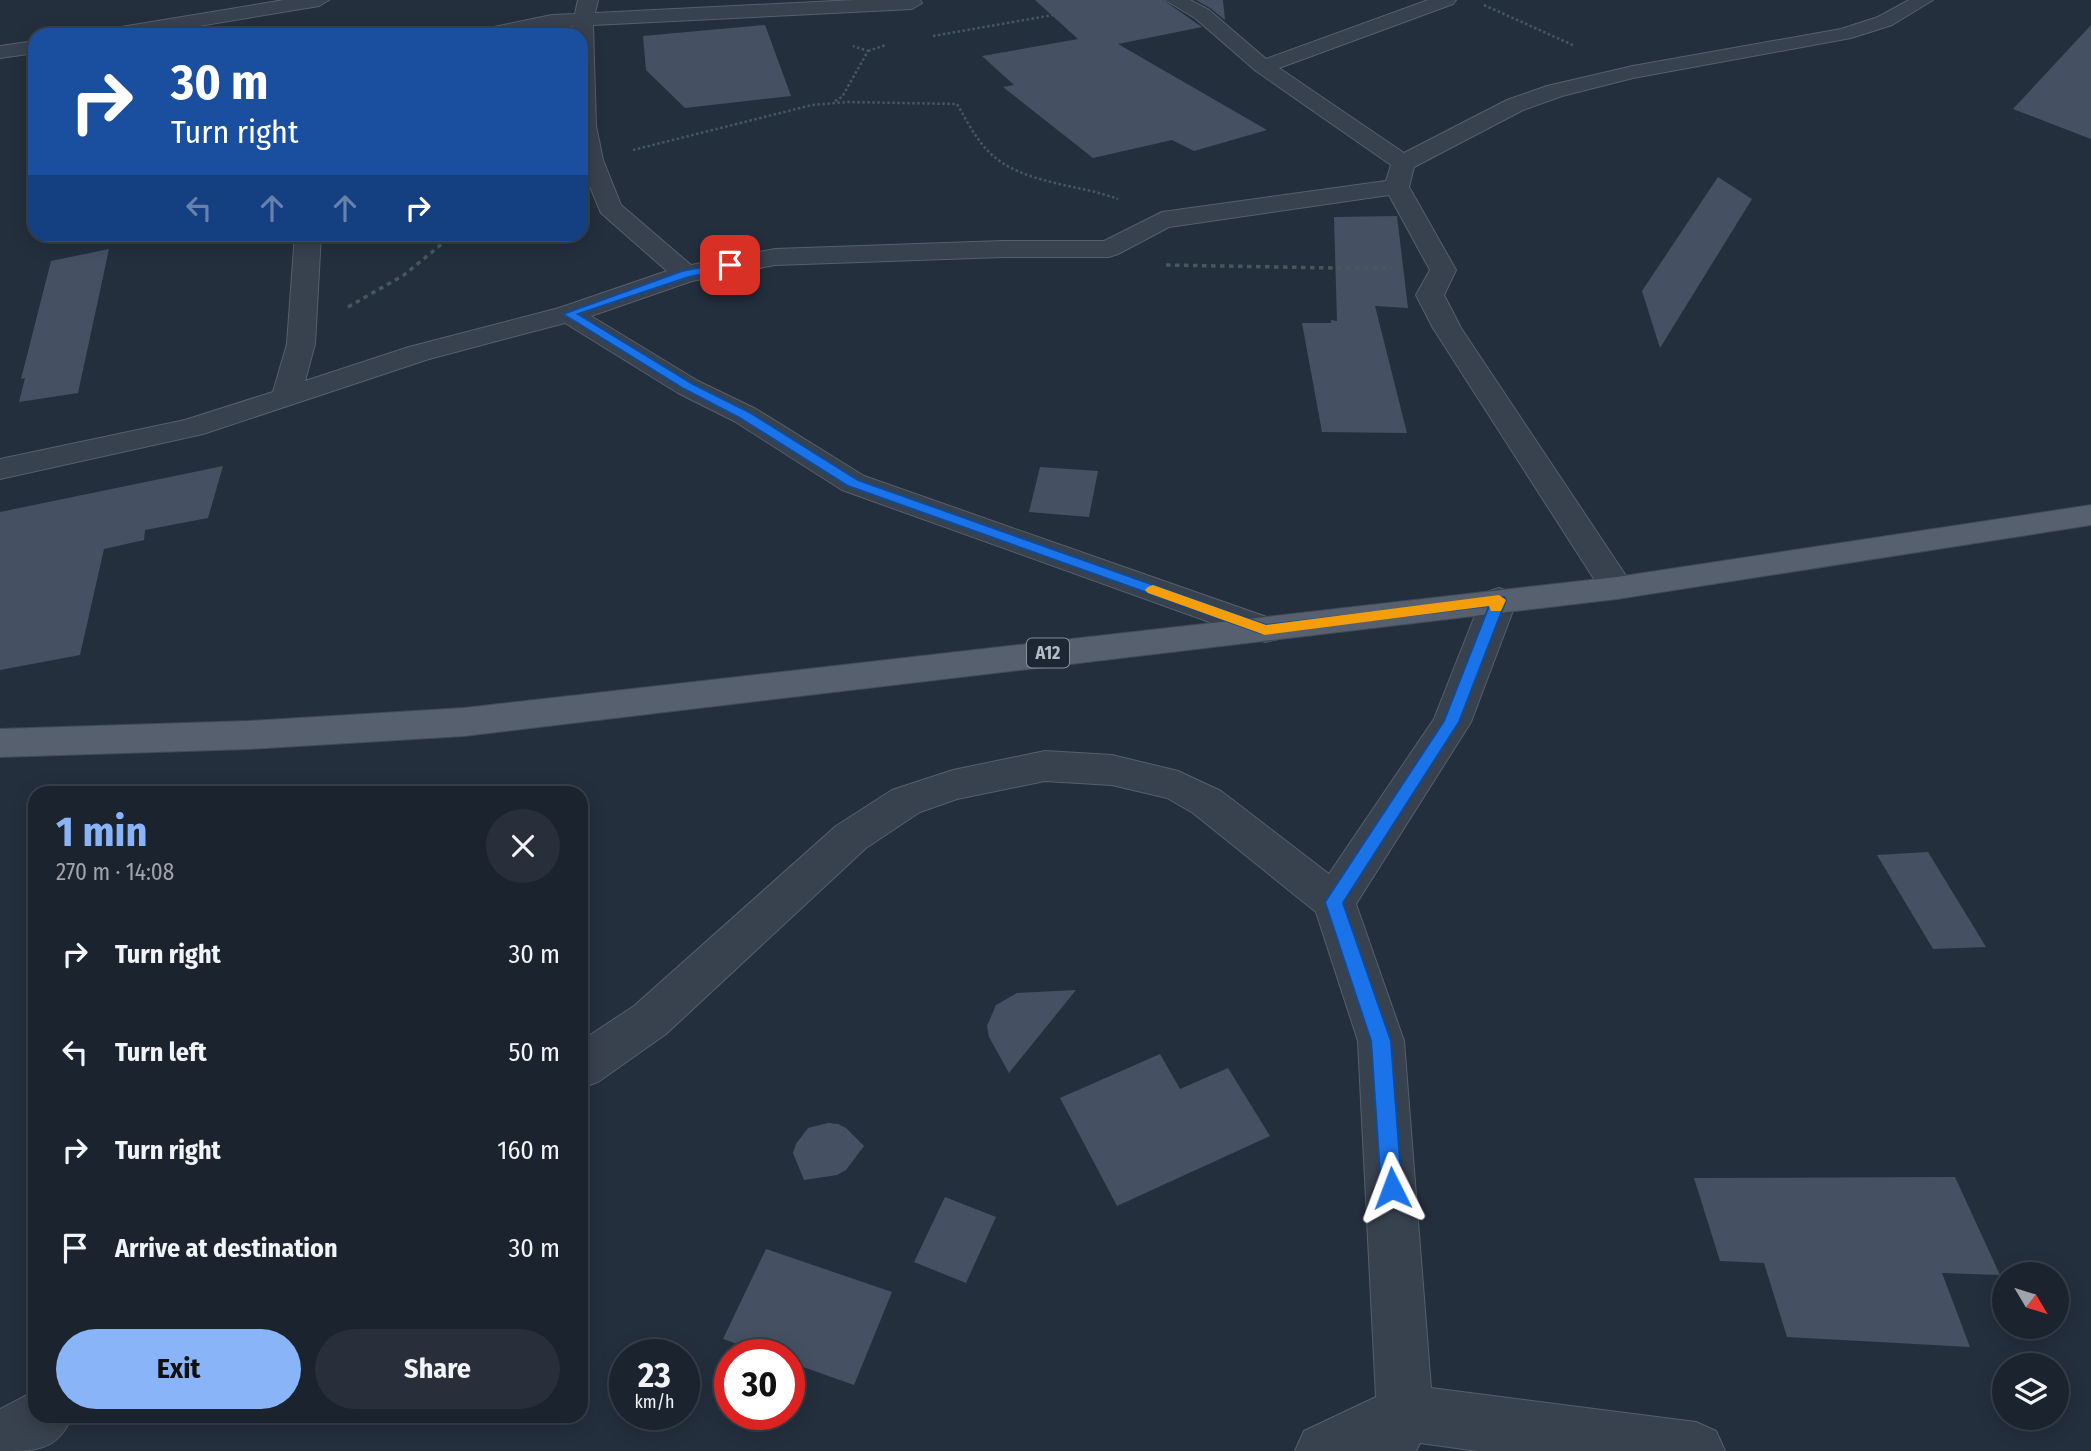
<!DOCTYPE html>
<html lang="en">
<head>
<meta charset="utf-8">
<style>
  :root { --surface:#1b232e; --page:#282f3a; --text:#f1f3f6; --muted:#a0a4aa; --line:#39404a; --accent:#8ab4f8 }
  body { margin:0; font-family:"Fira Sans Condensed",sans-serif; background:var(--page); color:var(--text); height:100vh; display:flex; flex-direction:column; font-size:26px; white-space:nowrap }
  * { box-sizing:border-box; margin:0 }
  p { font-size:23px; color:var(--muted) }
  .icon { flex:none; width:38px; height:38px; fill:none; stroke:currentColor; stroke-width:2; stroke-linecap:round; stroke-linejoin:round }
  .map { position:relative; flex:1; overflow:hidden }
  .drawer { position:absolute; left:28px; top:786px; width:560px; height:637px; display:flex; flex-direction:column; background:var(--surface); border-radius:21px; box-shadow:0 4px 18px #0003,0 0 0 2px var(--line) }
  .drawer>* { flex:none }
  .banner { position:absolute; left:28px; top:28px; width:560px; height:214px; border-radius:21px; box-shadow:0 4px 18px #0003,0 0 0 2px var(--line); background:#1a4fa0; color:#fff; overflow:hidden }
  .needle { width:46px; rotate:128deg }
  .fabs { position:absolute; left:1992px; top:1262px; display:grid; gap:14px }
  .fabs a { display:grid; place-items:center; width:77px; height:77px; border-radius:50%; background:var(--surface); box-shadow:0 4px 18px #0003,0 0 0 2px var(--line); font-size:35px }
  .speed { position:absolute; left:609px; top:1339px; display:flex; gap:14px; font-size:35px; font-weight:700; text-align:center }
  .speed>* { display:grid; place-content:center; width:91px; height:91px; border-radius:50%; background:var(--surface); box-shadow:0 4px 18px #0003,0 0 0 2px var(--line); line-height:1 }
  .speed small { font-size:18px; font-weight:400 }
  .speed .limit { border:10px solid #d22; background:#fff; color:#111 }
  .pin { position:absolute; display:grid; place-items:center; width:60px; height:60px; color:#fff; margin:-30px; border-radius:14px; box-shadow:0 4px 10px #0006 }
  .me { position:absolute; width:77px; margin:-38px; rotate:357deg; stroke-linejoin:round; filter:drop-shadow(0 0 5px #0008) }
  .turn { display:flex; align-items:center; gap:24px; height:147px; padding:0 28px; font-size:32px }
  .turn .icon { width:91px; height:91px; stroke-width:2.5 }
  .turn b { display:block; font-size:49px; line-height:60px }
  .lanes { display:flex; align-items:center; height:66px; padding:0 28px; background:#0003; justify-content:center; gap:35px; direction:ltr }
  .lanes .off { opacity:.35 }
  .round { display:grid; place-items:center; flex:none; width:74px; height:74px; border-radius:37px; background:var(--page) }
  .head { display:flex; align-items:center; justify-content:space-between; height:119px; padding:0 28px }
  h1 { font-size:42px; font-weight:700; line-height:52px; color:var(--accent) }
  .action { display:flex; gap:14px; margin-top:auto; padding:14px 28px }
  .action a { flex:1; height:80px; border-radius:42px; background:var(--accent); color:#111; font-size:28px; font-weight:700; line-height:80px; text-align:center }
  .action a+a { background:var(--page); color:var(--text) }
  ul { padding:0; list-style:none }
  li { display:flex; align-items:center; gap:21px; height:98px; padding:0 28px }
  li div { flex:1 }
  li b { display:block; font-size:26px }
  li em { font-style:normal }
  .map>svg:first-child { display:block }
  .building { fill:#455162 }
  .lines { fill:none; stroke-linecap:round; stroke-linejoin:round }
  .minor-casing { stroke:#565f6c; stroke-width:2 }
  .primary-casing { stroke:#414a57; stroke-width:2 }
  .path-far1 { stroke:#44595c; stroke-width:2.5; stroke-dasharray:2.5 2.5; stroke-linecap:butt }
  .path { stroke:#44595c; stroke-width:3.5; stroke-dasharray:4.5 4.5; stroke-linecap:butt }
  .minor { fill:#38414e; fill-rule:evenodd }
  .primary { fill:#56606e; fill-rule:evenodd }
  .route { fill:#1a73e8; stroke:#114b97; stroke-width:2 }
  .slow { fill:#f59e0b }
  .labels { text-anchor:middle; stroke-width:5; stroke-linejoin:round; paint-order:stroke }
  .shield { fill:#1d2633; stroke:#878f9c; stroke-width:2 }
  .shield-label { font-size:18px; font-weight:bold; fill:#b4bcc9 }
</style>
</head>
<body>
<div class="map">
<svg width="2091" height="1451" viewBox="0 0 2091 1451">
  <rect width="100%" height="100%" fill="#242f3e"/>
  <path class="building" d="M1035,0H1163L1202,27L1118,44L1267,130L1194,151L1172,140L1093,158L1003,87L1014,85L982,56L1078,39Z
    M1196,0H1223L1225,20L1210,8Z
    M765,25L791,96L685,108L646,70L643,36Z
    M2091,25V139L2013,109Z
    M1718,177L1752,199L1660,348L1642,291Z
    M1397,216L1408,308L1375,306L1407,433L1322,432L1302,323H1331V320L1337,321L1334,217Z
    M109,249L78,393L19,402L25,378L21,379L51,261Z
    M223,466L208,518L145,530L144,540L104,549L80,655L0,670V512Z
    M1040,467L1098,471L1089,517L1029,512Z
    M1928,852L1986,947L1933,949L1877,855Z
    M1076,990L1009,1073L989,1037L987,1026L996,1005L1017,993Z
    M1160,1054L1180,1089L1228,1068L1270,1136L1117,1206L1060,1098Z
    M828,1123L838,1124L846,1128L864,1146L846,1170L837,1175L804,1180L793,1153L796,1144L808,1128Z
    M1955,1177L2000,1275L1942,1273L1970,1347L1787,1337L1764,1263L1720,1261L1694,1178Z
    M945,1197L996,1217L966,1283L914,1262Z
    M766,1249L892,1292L854,1385L789,1362V1354H767L723,1339Z"/>
  <g class="lines">
    <defs>
      <path id="minor" d="M284,0H329L319,6L145,35H99L102,31L109,29Z
        M578,0H598L595,13L855,0H920L922,3L912,9L593,25L596,126L603,160L621,205L691,265L775,249L1003,241H1104L1162,212L1386,181L1391,165L1256,71L1195,18L1165,0H1190L1209,10L1266,59L1428,0H1456L1453,4L1279,68L1404,153L1507,100L1547,86L1633,66L1841,29L1878,17L1909,0H1933L1892,25L1851,38L1633,78L1562,96L1523,110L1414,167L1409,187L1456,270L1444,295L1461,328L1634,588L1629,596L1617,599L1605,596L1433,328L1416,295L1430,270L1389,195L1169,227L1118,254L1109,257H1003L775,265L692,281L591,316L698,381L756,409L864,476L1278,621L1283,630L1278,639L1265,642L842,490L734,421L678,393L565,323L429,359L203,434L0,479V459L185,420L273,392L287,344L295,234H321L315,344L305,381L409,347L559,308L667,271L601,213L581,165V35H572L573,26L513,35H474L477,31L484,29L552,15L575,14Z
        M35,41V53L0,58V46Z
        M1499,588L1511,592L1517,600L1471,722L1356,904L1404,1041L1431,1388L1696,1422L1716,1431L1725,1451H1478L1420,1443L1416,1451H1295L1304,1431L1376,1397L1358,1041L1316,912L1193,813L1167,798L1112,785L1045,781L957,799L920,812L866,848L666,1034L598,1082L581,1088V1041L634,1006L836,826L892,790L953,770L1045,751L1112,755L1178,771L1221,791L1329,874L1434,719L1481,600L1487,592Z
        M35,1391V1416H72C58,1451 36,1451 0,1451V1409Z"/>
      <path id="primary" d="M2091,505V525L1617,599L464,736L249,749L0,757V729L249,721L464,708L1617,577Z"/>
    </defs>
    <use href="#minor" class="minor-casing"/>
    <use href="#primary" class="primary-casing"/>
    <path class="path-far1" d="M1484,5L1575,46
      M933,36L1053,15
      M868,51L886,45
      M835,101L842,97L868,51L853,46
      M633,150L812,105L847,102L957,104C967,121 976,140 991,154C1023,184 1078,184 1118,199"/>
    <path class="path" d="M1166,265L1392,269
      M348,307L404,275L454,234"/>
    <use href="#minor" class="minor"/>
    <use href="#primary" class="primary"/>
  </g>
  <path class="route" d="M730,262L734,263V268L689,277L578,314L693,384L749,412L858,480L1266,625L1504,597L1506,600L1459,722L1343,903L1391,1041L1402,1188L1399,1195L1392,1197L1385,1195L1381,1188L1371,1041L1325,902L1444,721L1489,606L1260,633L848,486L740,418L684,389L563,314L682,271Z"/>
  <path class="slow" d="M1153,585L1266,625L1499,595L1506,600L1501,611H1491L1489,606L1265,635L1148,593L1145,590L1148,587Z"/>
  <g class="labels">
    <rect class="shield" x="1027" y="638.5" width="42" height="29" rx="5"/>
    <g class="shield-label">
      <text x="1048" y="659">A12</text>
    </g>
  </g>
</svg>
<div class="fabs">
<a><svg class="needle" viewBox="-14 -14 28 28"><path d="M0-13l5 13h-10z" fill="#e53935"/><path d="M0 13l5-13h-10z" fill="#a0a4aa"/></svg></a>
<a><svg class="icon" aria-label="layers" viewBox="0 0 24 24"><path d="M12 4l9 5-9 5-9-5zM3 14l9 5 9-5"/></svg></a>
</div>
<div class="speed"><div>23<small>km/h</small></div><div class="limit">30</div></div>
<div class="pin" style="left:730px;top:265px;background:#d93025"><svg class="icon" aria-label="arrive" viewBox="0 0 24 24"><path d="M6 21V4h12l-3 4 3 4H6"/></svg></div>
<svg class="me" style="left:1392px;top:1188px" viewBox="-20 -20 40 40"><path d="M0-17L14 15 0 8-14 15z" fill="#1a73e8" stroke="#fff" stroke-width="4"/></svg>
<div class="banner">
<div class="turn"><svg class="icon" aria-label="right" viewBox="0 0 24 24"><path d="M7 20v-9h11M14 6l5 5-5 5"/></svg><div><b>30 m</b>Turn right</div></div>
<div class="lanes"><svg class="icon off" aria-label="left" viewBox="0 0 24 24"><path d="M17 20v-9H6M10 6l-5 5 5 5"/></svg><svg class="icon off" aria-label="ahead" viewBox="0 0 24 24"><path d="M12 20V5M6 11l6-6 6 6"/></svg><svg class="icon off" aria-label="ahead" viewBox="0 0 24 24"><path d="M12 20V5M6 11l6-6 6 6"/></svg><svg class="icon" aria-label="right" viewBox="0 0 24 24"><path d="M7 20v-9h11M14 6l5 5-5 5"/></svg></div>
</div>
<section class="drawer">
<div class="head"><div><h1>1 min</h1><p>270 m · 14:08</p></div><a class="round"><svg class="icon" aria-label="close" viewBox="0 0 24 24"><path d="M6 6l12 12M18 6L6 18"/></svg></a></div>
<ul>
<li><svg class="icon" aria-label="right" viewBox="0 0 24 24"><path d="M7 20v-9h11M14 6l5 5-5 5"/></svg><div><b>Turn right</b></div><em>30 m</em></li>
<li><svg class="icon" aria-label="left" viewBox="0 0 24 24"><path d="M17 20v-9H6M10 6l-5 5 5 5"/></svg><div><b>Turn left</b></div><em>50 m</em></li>
<li><svg class="icon" aria-label="right" viewBox="0 0 24 24"><path d="M7 20v-9h11M14 6l5 5-5 5"/></svg><div><b>Turn right</b></div><em>160 m</em></li>
<li><svg class="icon" aria-label="arrive" viewBox="0 0 24 24"><path d="M6 21V4h12l-3 4 3 4H6"/></svg><div><b>Arrive at destination</b></div><em>30 m</em></li>
</ul>
<div class="action"><a>Exit</a><a>Share</a></div>
</section>
</div>
</body>
</html>
